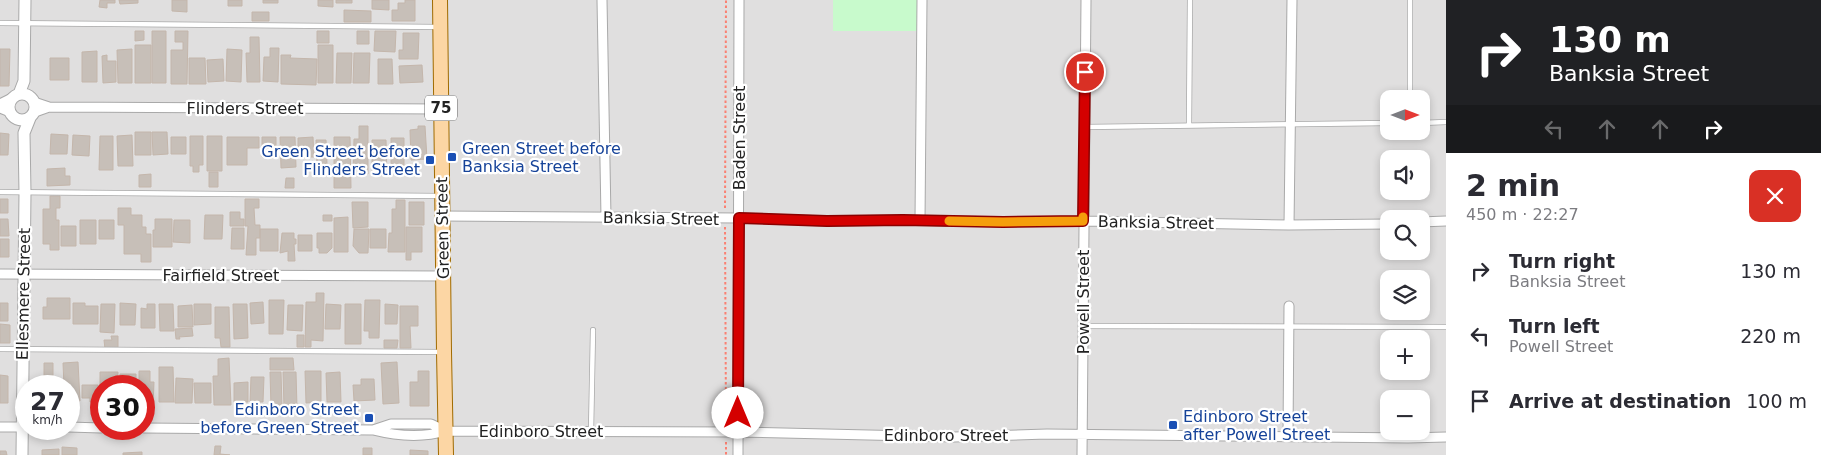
<!DOCTYPE html>
<html lang="en">
<head>
<meta charset="utf-8">
<style>
  :root { --surface:#fff; --page:#f2f2f3; --text:#2b2b33; --muted:#7c7c81 }
  body { margin:0; font-family:"DejaVu Sans",sans-serif; background:var(--page); color:var(--text); height:100vh; display:flex; flex-direction:column; font-size:19px; white-space:nowrap }
  * { box-sizing:border-box; margin:0 }
  p { font-size:16px; color:var(--muted) }
  .icon { flex:none; width:28px; height:28px; fill:none; stroke:currentColor; stroke-width:2; stroke-linecap:round; stroke-linejoin:round }
  .map { position:relative; flex:1; overflow:hidden }
  .drawer { display:flex; flex-direction:column; background:var(--surface); width:375px }
  .drawer>* { flex:none }
  .top-card { background:#202124; color:#fff; overflow:hidden }
  .needle { width:32px; rotate:90deg }
  .buttons { position:absolute; left:1380px; top:90px; display:grid; gap:10px }
  .buttons a { display:grid; place-items:center; width:50px; height:50px; border-radius:10px; background:var(--surface); box-shadow:0 2px 8px #0003; font-size:25px }
  .speed { position:absolute; left:15px; top:375px; display:flex; gap:10px; font-size:25px; font-weight:700; text-align:center }
  .speed>* { display:grid; place-content:center; width:65px; height:65px; border-radius:50%; background:var(--surface); box-shadow:0 2px 8px #0003; line-height:1 }
  .speed small { font-size:12px; font-weight:400 }
  .speed .limit { border:8px solid #d22; background:#fff; color:#111 }
  .pin { position:absolute; display:grid; place-items:center; width:42px; height:42px; color:#fff; margin:-21px; border:2px solid #fff; border-radius:50%; box-shadow:0 1px 5px #0007 }
  .me { position:absolute; width:55px; margin:-28px; rotate:0deg; stroke-linejoin:round; filter:drop-shadow(0 0 4px #0008) }
  .turn { display:flex; align-items:center; gap:18px; height:105px; padding:0 20px; font-size:22px }
  .turn .icon { width:65px; height:65px; stroke-width:2.5 }
  .turn b { display:block; font-size:35px; line-height:42px }
  .lanes { display:flex; align-items:center; height:48px; padding:0 20px; background:#0003; justify-content:center; gap:25px; direction:ltr }
  .lanes .off { opacity:.35 }
  .round { display:grid; place-items:center; flex:none; width:52px; height:52px; border-radius:10px; background:var(--page) }
  .summary { display:flex; align-items:center; justify-content:space-between; height:85px; padding:0 20px }
  h1 { font-size:30px; font-weight:700; line-height:38px }
  ul { padding:0; list-style:none }
  li { display:flex; align-items:center; gap:15px; height:65px; padding:0 20px }
  li div { flex:1 }
  li b { display:block; font-size:19px }
  li em { font-style:normal }
  main { display:flex; flex:1; min-height:0 }
  .map>svg:first-child { display:block }
  .residential { fill:#e0dfdf; fill-rule:evenodd }
  .park { fill:#c8facc }
  .building { fill:#c7bfb8; stroke:#c4b6ab }
  .lines { fill:none; stroke-linecap:round; stroke-linejoin:round }
  .service-casing { stroke:#a9a9a9; stroke-width:6 }
  .minor-casing { stroke:#a9a9a9; stroke-width:11 }
  .tertiary-casing { stroke:#a9a9a9; stroke-width:13 }
  .primary-casing { stroke:#a06b00; stroke-width:16 }
  .path { stroke:#fa8072; stroke-width:2; stroke-dasharray:2.5 2.5; stroke-linecap:butt }
  .service { stroke:#fff; stroke-width:4.5 }
  .minor { stroke:#fff; stroke-width:9 }
  .tertiary { stroke:#fff; stroke-width:11 }
  .primary { stroke:#fcd6a4; stroke-width:14 }
  .route-casing { stroke:#8a0000; stroke-width:12 }
  .route { stroke:#d40000; stroke-width:9 }
  .slow { stroke:#f59e0b; stroke-width:9 }
  .transit-dot { fill:#1a4fb4; stroke:#fff; stroke-width:2 }
  .labels { text-anchor:middle; stroke-width:4.5; stroke-linejoin:round; paint-order:stroke }
  .shield { fill:#fff; stroke:#646464; stroke-width:1 }
  .shield-label { font-size:15px; font-weight:bold; fill:#222 }
  .street-label { font-size:16px; fill:#222; stroke:#fff }
  .transit-label { font-size:16px; fill:#164399; stroke:#fff; text-anchor:start }
</style>
</head>
<body>
<main>
<div class="map">
<svg width="1446" height="455" viewBox="0 0 1446 455">
  <rect width="100%" height="100%" fill="#f2efe9"/>
  <path class="residential" d="M0,0H1446V455H0ZM1389,99H1421V131H1389ZM1389,159H1421V191H1389ZM1389,219H1421V251H1389ZM1389,279H1421V311H1389ZM1389,339H1421V371H1389ZM26,386H69V429H26ZM101,386H144V429H101ZM1389,399H1421V431H1389Z"/>
  <path class="park" d="M833,0H918V31H833Z"/>
  <path class="building" d="M100,0H115V3H107V8L99,7Z
    M119,0H138V3L120,4Z
    M172,0H187V12L172,11Z
    M228,0H242V6H228Z
    M263,0H278V3H263Z
    M318,0H333V7L318,6Z
    M336,0H352V3H336Z
    M372,0H389V10L372,9Z
    M405,0H415V21H392V10H398V3H405Z
    M344,10L371,11V22H344Z
    M252,12H269V21H252Z
    M135,31H144V40L135,41Z
    M152,31H166V83H152Z
    M175,31H188L187,84H171V50H183V42H175Z
    M317,31H329V43H317Z
    M357,31H369V44H357Z
    M375,31H396L395,52L374,51Z
    M403,33H419L418,59H399V50H403Z
    M250,37H259L260,82H247L246,53H250Z
    M135,45H151V83H135Z
    M318,45H333V83H318Z
    M270,48H279L278,82L263,81L264,57H270Z
    M0,49H10L9,86H0Z
    M132,49V83H118L117,50Z
    M227,49L242,50L241,82L226,81Z
    M97,51V82H82V52Z
    M337,53H352L351,83H336Z
    M354,53H370L369,83H353Z
    M107,55V61H116V82L103,83L102,56Z
    M281,55H291L290,58L317,59L316,85L281,84Z
    M50,58H69V80H50Z
    M189,58H205L206,84H189Z
    M223,59L224,81L208,82L207,60Z
    M378,59H392L393,84H378Z
    M422,65L423,82L400,83L399,66Z
    M359,126H368V174H353L354,139H359Z
    M418,126H425L427,159L411,160L410,130L418,129Z
    M135,132H151V155H135Z
    M152,132H167L168,154L153,155Z
    M0,133L9,134L8,155H0Z
    M51,134L68,135L67,154H50Z
    M73,135L90,136L89,156L72,155Z
    M132,135L133,166H118L117,136Z
    M100,136H113V170H99Z
    M190,136H203V165H199V172H193V166H190Z
    M207,136H222V171H207Z
    M171,137H186V154H171Z
    M227,137H259V148H247V165H227Z
    M262,137H276V157H262Z
    M280,137H295L296,167L281,168Z
    M313,137L314,157H298V138Z
    M334,137H350L351,188H334Z
    M391,138H404V167H391Z
    M316,140H326L327,164H317Z
    M372,140H386L387,175H372Z
    M65,168V176H70V185L47,186V169Z
    M209,172H218V187H209Z
    M151,174V187H139V175Z
    M286,178H294V188H285Z
    M50,196H60V208H56V220H59V250H50V244H43V209H50Z
    M0,199H8V213H0Z
    M245,199H259V208H254L255,225H260V238H256V255H246L248,226H245Z
    M396,200H405V252H388L389,233H392V209H396Z
    M352,202H368V227L353,228Z
    M409,202H424V225H409Z
    M118,208H131V215H142V227H146V234H151V262H141V254H124V225H118Z
    M230,212H240V219H244V226H230Z
    M205,215H223L222,239H204Z
    M323,215H332V221H323Z
    M348,217V252H334V218Z
    M0,219H8L9,236H0Z
    M155,219H172V247H153V230H155Z
    M80,220H96V244H80Z
    M99,220H114V239H99Z
    M174,220H190V243L173,242Z
    M61,226H76V246H61Z
    M406,227H422V252H411V260H406Z
    M232,228H244V249H231Z
    M260,229H278V251H260Z
    M354,229H369L368,253H359L353,246Z
    M370,229H386V248H370Z
    M282,233H294V239H296V244H294L295,261H288V251L280,253Z
    M317,233H332V248L327,253H319V248H317Z
    M298,235H312V251H298Z
    M0,239H9V257H0Z
    M316,293H324L323,341L311,340V347H305L306,302H316Z
    M47,298H70V319H43V307H47Z
    M269,300H284L283,334H269Z
    M365,300H380L379,338H369V331H364Z
    M263,302L264,323L251,324L250,303Z
    M0,303H8V321H0Z
    M73,303H85V306H98V324H73Z
    M120,303L136,304L135,325H120Z
    M101,304H115L114,333L100,332Z
    M147,304H155V328H141V308L147,309Z
    M159,304H173L174,331H160Z
    M194,304H211V324L194,325Z
    M233,304H247L248,338L234,339Z
    M326,304L341,305L340,329H325Z
    M345,304H361V344H345Z
    M385,304L398,305L397,324H385Z
    M192,305L193,327H178V306Z
    M288,305H303L302,331L287,330Z
    M400,306H418V326H410L411,348H400Z
    M215,307H229L230,347H221L220,338H215Z
    M0,324L10,325V343H0Z
    M192,328L193,336L179,337L180,339H176L175,329Z
    M297,335H304V347H297Z
    M111,336H118V348L105,349L104,340H112Z
    M384,340H398L397,348H384Z
    M229,358L231,405H214L213,376H218V359Z
    M270,358H293L294,370H270Z
    M78,362L80,401H69V386H64L63,363Z
    M397,362L399,403L383,404L381,363Z
    M44,363H53V379H58V386H44Z
    M159,367H173L174,402H159Z
    M139,371H150V382H154L153,406H146V412H144V386H139Z
    M305,371H321V402L306,403Z
    M418,371H429V406H410V382H418Z
    M100,372H118L117,386H101V405H100Z
    M270,372H281L282,407H271Z
    M283,372H296L297,408H284Z
    M340,372L341,402H327L326,373Z
    M120,374H136V386H120Z
    M0,375L8,376V403H0Z
    M251,377H264L263,402H250Z
    M176,378L193,379L192,403H175Z
    M361,379H374L375,400L354,401L353,385H361Z
    M248,382V402H234V383Z
    M194,383H211V403H195Z
    M82,385H98V402H90V398H82Z
    M215,446H221L220,454L230,455H214Z
    M62,447L77,448V455H62Z
    M363,448H372V455H363Z
    M59,449V455H42V450Z
    M410,450L428,451V455H410Z
    M0,451H6L7,455H0Z
    M142,452V455H123V453Z"/>
  <g class="lines">
    <defs>
      <path id="service" d="M0,23L439,27
        M1410,99V0
        M1421,123L1446,122
        M1189,125L1190,0
        M1085,127L1389,123
        M0,192L441,196
        M1083,326L1446,327
        M0,349L441,352
        M591,432L593,330"/>
      <path id="minor" d="M602,0L606,217
        M34,102L49,107
        M0,104L12,98
        M0,108L10,112
        M35,112L49,107L441,109
        M442,216L739,218L827,221L903,220L1003,222L1083,221L1289,225L1389,224
        M920,220L922,0
        M1421,222L1446,221
        M1289,225L1292,0
        M0,274L443,276
        M0,427H26
        M69,427L101,428
        M144,428L373,430C397,436 422,438 446,431L738,432L954,437L1047,434L1408,438L1446,437
        M373,430L391,424H431L446,431
        M1288,436L1289,306
        M738,455L739,0
        M1082,455L1086,0"/>
      <path id="tertiary" d="M9 107a13 13 0 1 1 26 0a13 13 0 1 1-26 0Z
        M19,94L24,81L25,0
        M22,455L25,193L24,133L30,118"/>
      <path id="primary" d="M440,0L444,352L446,455"/>
    </defs>
    <use href="#service" class="service-casing"/>
    <use href="#minor" class="minor-casing"/>
    <use href="#tertiary" class="tertiary-casing"/>
    <use href="#primary" class="primary-casing"/>
    <path class="path" d="M725,208L726,0
      M725,227L726,423
      M726,442V455"/>
    <use href="#service" class="service"/>
    <use href="#minor" class="minor"/>
    <use href="#tertiary" class="tertiary"/>
    <use href="#primary" class="primary"/>
  </g>
  <g class="lines">
    <defs>
      <path id="route" d="M738,413L739,218L827,221L903,220L1003,222L1083,221L1085,72"/>
    </defs>
    <use href="#route" class="route-casing"/>
    <use href="#route" class="route"/>
    <path class="slow" d="M949,221L1003,222L1083,221V217"/>
  </g>
  <g class="transit-dot">
    <rect x="447" y="152" width="10" height="10" rx="2.5"/>
    <rect x="425" y="155" width="10" height="10" rx="2.5"/>
    <rect x="364" y="413" width="10" height="10" rx="2.5"/>
    <rect x="1168" y="420" width="10" height="10" rx="2.5"/>
  </g>
  <g class="labels">
    <rect class="shield" x="425" y="95.5" width="32" height="25" rx="4"/>
    <g class="shield-label">
      <text x="441" y="113">75</text>
    </g>
    <g class="street-label">
      <text x="245" y="114">Flinders Street</text>
      <text transform="translate(739 138) rotate(-90)" y="6">Baden Street</text>
      <text transform="translate(661 218) rotate(1)" y="6">Banksia Street</text>
      <text transform="translate(1156 222) rotate(1)" y="6">Banksia Street</text>
      <text transform="translate(442 228) rotate(-91)" y="6">Green Street</text>
      <text x="221" y="281">Fairfield Street</text>
      <text transform="translate(23 294) rotate(-89)" y="6">Ellesmere Street</text>
      <text transform="translate(1083 302) rotate(-90)" y="6">Powell Street</text>
      <text x="541" y="437">Edinboro Street</text>
      <text x="946" y="441">Edinboro Street</text>
    </g>
    <g class="transit-label">
      <text x="462" y="154">Green Street before<tspan x="462" dy="18">Banksia Street</tspan></text>
      <text x="420" y="157" text-anchor="end">Green Street before<tspan x="420" dy="18">Flinders Street</tspan></text>
      <text x="359" y="415" text-anchor="end">Edinboro Street<tspan x="359" dy="18">before Green Street</tspan></text>
      <text x="1183" y="422">Edinboro Street<tspan x="1183" dy="18">after Powell Street</tspan></text>
    </g>
  </g>
</svg>
<div class="buttons">
<a><svg class="needle" viewBox="-14 -14 28 28"><path d="M0-13l5 13h-10z" fill="#e53935"/><path d="M0 13l5-13h-10z" fill="#7c7c81"/></svg></a>
<a><svg class="icon" aria-label="sound" viewBox="0 0 24 24"><path d="M4 9h4l5-4v14l-5-4H4zM17 9q2 3 0 6"/></svg></a>
<a><svg class="icon" aria-label="search" viewBox="0 0 24 24"><circle cx="10" cy="10" r="6"/><path d="M15 15l6 6"/></svg></a>
<a><svg class="icon" aria-label="layers" viewBox="0 0 24 24"><path d="M12 4l9 5-9 5-9-5zM3 14l9 5 9-5"/></svg></a>
<a>+</a>
<a>−</a>
</div>
<div class="speed"><div>27<small>km/h</small></div><div class="limit">30</div></div>
<div class="pin" style="left:1085px;top:72px;background:#d93025"><svg class="icon" aria-label="arrive" viewBox="0 0 24 24"><path d="M6 21V4h12l-3 4 3 4H6"/></svg></div>
<svg class="me" style="left:738px;top:413px" viewBox="-20 -20 40 40"><circle r="19" fill="#fff"/><path d="M0-13L10 11 0 6-10 11z" fill="#d40000"/></svg>
</div>
<section class="drawer">
<div class="top-card">
<div class="turn"><svg class="icon" aria-label="right" viewBox="0 0 24 24"><path d="M7 20v-9h11M14 6l5 5-5 5"/></svg><div><b>130 m</b>Banksia Street</div></div>
<div class="lanes"><svg class="icon off" aria-label="left" viewBox="0 0 24 24"><path d="M17 20v-9H6M10 6l-5 5 5 5"/></svg><svg class="icon off" aria-label="ahead" viewBox="0 0 24 24"><path d="M12 20V5M6 11l6-6 6 6"/></svg><svg class="icon off" aria-label="ahead" viewBox="0 0 24 24"><path d="M12 20V5M6 11l6-6 6 6"/></svg><svg class="icon" aria-label="right" viewBox="0 0 24 24"><path d="M7 20v-9h11M14 6l5 5-5 5"/></svg></div>
</div>
<div class="summary"><div><h1>2 min</h1><p>450 m · 22:27</p></div><a class="round" style="background:#d93025;color:#fff"><svg class="icon" aria-label="close" viewBox="0 0 24 24"><path d="M6 6l12 12M18 6L6 18"/></svg></a></div>
<ul>
<li><svg class="icon" aria-label="right" viewBox="0 0 24 24"><path d="M7 20v-9h11M14 6l5 5-5 5"/></svg><div><b>Turn right</b><p>Banksia Street</p></div><em>130 m</em></li>
<li><svg class="icon" aria-label="left" viewBox="0 0 24 24"><path d="M17 20v-9H6M10 6l-5 5 5 5"/></svg><div><b>Turn left</b><p>Powell Street</p></div><em>220 m</em></li>
<li><svg class="icon" aria-label="arrive" viewBox="0 0 24 24"><path d="M6 21V4h12l-3 4 3 4H6"/></svg><div><b>Arrive at destination</b></div><em>100 m</em></li>
</ul>
</section>
</main>
</body>
</html>
